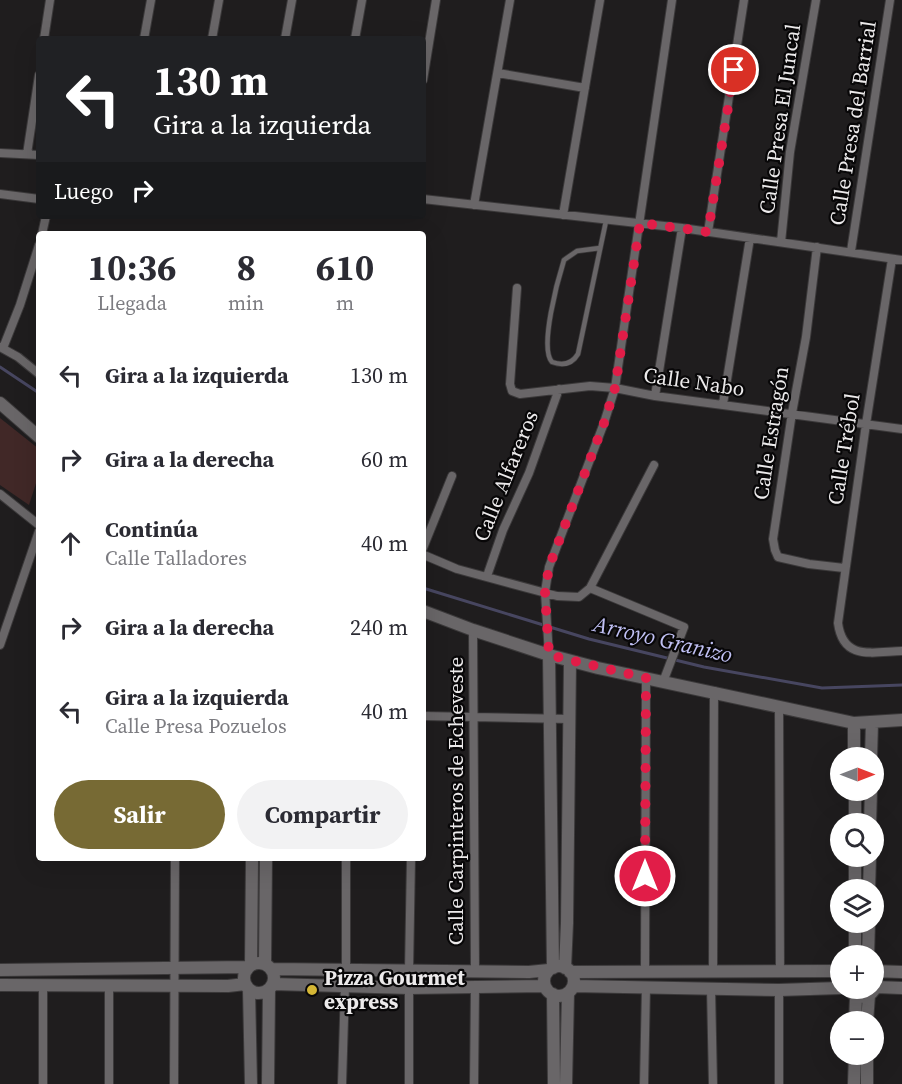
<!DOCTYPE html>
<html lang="es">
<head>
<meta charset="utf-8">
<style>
  :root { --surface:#fff; --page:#f2f2f3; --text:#2b2b33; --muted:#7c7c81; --accent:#776a34 }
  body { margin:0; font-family:"Source Serif 4",serif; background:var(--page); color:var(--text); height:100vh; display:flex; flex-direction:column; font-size:22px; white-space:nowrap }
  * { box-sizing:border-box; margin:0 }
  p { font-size:20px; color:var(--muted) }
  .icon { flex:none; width:33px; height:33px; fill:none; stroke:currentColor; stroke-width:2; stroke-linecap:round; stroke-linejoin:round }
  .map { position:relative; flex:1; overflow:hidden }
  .drawer { position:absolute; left:36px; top:231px; width:390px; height:630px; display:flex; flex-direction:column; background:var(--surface); border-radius:6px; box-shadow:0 6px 24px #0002 }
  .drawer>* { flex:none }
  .guide { position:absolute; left:36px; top:36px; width:390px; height:183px; border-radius:6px; box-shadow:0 6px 24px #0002; background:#202124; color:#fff; overflow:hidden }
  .needle { width:39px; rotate:90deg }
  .buttons { position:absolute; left:830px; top:747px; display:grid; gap:12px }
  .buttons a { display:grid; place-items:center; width:54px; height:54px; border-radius:50%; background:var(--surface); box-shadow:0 6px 24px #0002; font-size:30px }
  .pin { position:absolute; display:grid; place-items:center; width:51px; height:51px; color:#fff; margin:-26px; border:3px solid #fff; border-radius:50%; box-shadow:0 2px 6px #0007 }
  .me { position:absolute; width:66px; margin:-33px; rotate:0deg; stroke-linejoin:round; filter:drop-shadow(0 0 4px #0008) }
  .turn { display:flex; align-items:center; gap:21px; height:126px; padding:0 18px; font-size:27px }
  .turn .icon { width:78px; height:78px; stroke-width:2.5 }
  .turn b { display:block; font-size:42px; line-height:51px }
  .then { display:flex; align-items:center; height:57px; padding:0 18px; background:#0003; gap:12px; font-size:22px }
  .eta { display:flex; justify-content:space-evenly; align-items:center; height:102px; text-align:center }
  .eta b { font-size:36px; font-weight:700; line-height:42px }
  .action { display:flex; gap:12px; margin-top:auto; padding:12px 18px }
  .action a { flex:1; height:69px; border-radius:36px; background:var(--accent); color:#fff; font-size:24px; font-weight:700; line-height:69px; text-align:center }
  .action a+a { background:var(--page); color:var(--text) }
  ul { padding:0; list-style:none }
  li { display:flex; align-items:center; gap:18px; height:84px; padding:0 18px }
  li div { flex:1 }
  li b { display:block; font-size:22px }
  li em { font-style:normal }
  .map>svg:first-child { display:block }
  .green { fill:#412827 }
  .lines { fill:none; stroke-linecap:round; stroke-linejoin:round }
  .stream { stroke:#474660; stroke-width:3 }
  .lane-casing { stroke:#3b393a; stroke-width:6 }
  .street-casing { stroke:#3b393a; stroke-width:10 }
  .secondary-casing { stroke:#3b393a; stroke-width:14 }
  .lane { stroke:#696668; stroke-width:4.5 }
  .street { stroke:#696668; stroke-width:8 }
  .secondary { stroke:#696668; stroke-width:12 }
  .route { stroke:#e11d48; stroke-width:10; stroke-dasharray:0 18 }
  .poi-dot { fill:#d4b635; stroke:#080708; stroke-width:2 }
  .labels { text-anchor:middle; stroke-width:4.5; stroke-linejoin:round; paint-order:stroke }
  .street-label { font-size:21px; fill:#eceaeb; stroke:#080708 }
  .poi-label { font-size:21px; font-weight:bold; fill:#eceaeb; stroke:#080708; text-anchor:start }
  .water-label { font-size:22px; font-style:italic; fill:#c0c0f4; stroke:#080708 }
</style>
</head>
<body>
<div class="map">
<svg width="902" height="1084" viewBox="0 0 902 1084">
  <rect width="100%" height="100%" fill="#1f1d1e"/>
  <path class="green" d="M0,418L39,449V474L29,505L0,485Z"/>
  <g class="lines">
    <path class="stream" d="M0,367L39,393
      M423,588L589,639L704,667L822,688L902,685"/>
    <defs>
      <path id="lane" d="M600,248L577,251L564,260C558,279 539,348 552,362C563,366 572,364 578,354L606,221"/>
      <path id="street" d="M44,39L50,0
        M144,39L151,0
        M212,39L219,0
        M285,39L292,0
        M355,39L362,0
        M498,73L585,88
        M423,80L436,0
        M0,153L39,155
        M27,154L39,75
        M0,194L39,199
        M423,199L682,228L902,260
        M474,205L510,0
        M563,215L600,0
        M708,232L744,0
        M42,234L46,216
        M781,242L790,152L816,0
        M817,247L806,337L792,413L773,539L775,550L778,557L809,564L844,568
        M851,251L890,0
        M892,259L866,424L838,623C843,661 872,652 902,651
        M517,288L510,384L512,391L520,394L590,386L615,388L655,396L902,429
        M0,347L18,357L39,374
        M3,348L20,305L39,245
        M655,396L682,228
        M723,404L750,238
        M0,494L39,525
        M423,548L452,476
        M424,555L457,569L557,596L579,597L590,588L654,465
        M487,576L503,530L529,473L559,389
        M590,588L684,627L663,682
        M473,630L475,971
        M0,645L39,531
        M549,655L545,592L549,567L604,423L615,388L672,0
        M779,707L780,972
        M423,716L569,719
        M346,858V969
        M409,970L411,858
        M645,972L646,678
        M713,972L714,691
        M109,985V1084
        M711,989L713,1084
        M43,1084V985
        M174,1084L175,858
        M342,1084L345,986
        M409,1084V988
        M474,1084L475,987
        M644,1084L646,987
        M779,1084V990"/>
      <path id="secondary" d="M0,403L39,437
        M423,611L473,630L549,655L598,668L854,723L902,720
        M549,655L553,968
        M854,723V758
        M871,758L872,722
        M855,790V824
        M870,824L871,790
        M855,856V890
        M869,890L870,856
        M855,922V956
        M868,956L869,922
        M244 978a15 15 0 1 1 30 0a15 15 0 1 1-30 0Z
        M265,964L266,858
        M251,965L252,858
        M544 981a15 15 0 1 1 30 0a15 15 0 1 1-30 0Z
        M565,968L567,923L570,661
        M272,969L529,972L549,970
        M0,970L248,967
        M873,971L902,972
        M570,972L840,971
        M273,984L409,988L545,986
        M0,985L228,986L245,984
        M573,986L779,990L840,988
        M876,987L902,988
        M848,988C853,996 860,999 869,995C877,989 879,981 873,972
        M249,990L251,1084
        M553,994L554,1084
        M855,1022L856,996
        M867,1022L869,995
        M268,1084L269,990
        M566,1084L568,993
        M854,1084L855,1054
        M867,1084V1054"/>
    </defs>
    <use href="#lane" class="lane-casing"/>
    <use href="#street" class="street-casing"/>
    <use href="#secondary" class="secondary-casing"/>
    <use href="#lane" class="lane"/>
    <use href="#street" class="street"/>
    <use href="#secondary" class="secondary"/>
  </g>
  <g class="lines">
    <path class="route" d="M645,876L646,678L549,655L545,592L549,567L604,423L615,388L640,223L708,232L734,70"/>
  </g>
  <circle class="poi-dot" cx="312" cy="990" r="6"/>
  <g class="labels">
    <g class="street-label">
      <text transform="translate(780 119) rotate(-82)" y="7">Calle Presa El Juncal</text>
      <text transform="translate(853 123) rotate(-81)" y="7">Calle Presa del Barrial</text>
      <text transform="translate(694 382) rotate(8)" y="7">Calle Nabo</text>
      <text transform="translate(771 433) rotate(-81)" y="7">Calle Estragón</text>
      <text transform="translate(844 449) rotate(-81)" y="7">Calle Trébol</text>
      <text transform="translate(506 476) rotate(-68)" y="7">Calle Alfareros</text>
      <text transform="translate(456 801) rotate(-90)" y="7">Calle Carpinteros de Echeveste</text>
    </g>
    <g class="poi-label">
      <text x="324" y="985">Pizza Gourmet<tspan x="324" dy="24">express</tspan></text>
    </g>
    <g class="water-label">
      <text transform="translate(663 639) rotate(13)" y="8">Arroyo Granizo</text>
    </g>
  </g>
</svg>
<div class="buttons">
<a><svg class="needle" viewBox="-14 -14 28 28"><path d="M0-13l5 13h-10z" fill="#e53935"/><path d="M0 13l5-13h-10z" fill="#7c7c81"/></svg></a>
<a><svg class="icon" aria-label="search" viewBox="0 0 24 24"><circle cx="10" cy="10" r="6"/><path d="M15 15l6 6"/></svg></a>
<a><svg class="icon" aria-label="layers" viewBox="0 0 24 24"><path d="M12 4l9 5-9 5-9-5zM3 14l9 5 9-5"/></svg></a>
<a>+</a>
<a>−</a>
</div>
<div class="pin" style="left:734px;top:70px;background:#d93025"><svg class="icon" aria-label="arrive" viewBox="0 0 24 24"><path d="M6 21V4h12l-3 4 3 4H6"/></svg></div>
<svg class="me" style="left:645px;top:876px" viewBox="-20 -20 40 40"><circle r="17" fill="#e11d48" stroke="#fff" stroke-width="3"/><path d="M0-11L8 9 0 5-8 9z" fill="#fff"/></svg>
<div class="guide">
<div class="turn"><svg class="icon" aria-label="left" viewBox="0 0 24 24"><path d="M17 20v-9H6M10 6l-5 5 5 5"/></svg><div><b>130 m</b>Gira a la izquierda</div></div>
<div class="then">Luego<svg class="icon" aria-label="right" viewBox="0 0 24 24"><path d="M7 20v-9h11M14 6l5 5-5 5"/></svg></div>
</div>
<section class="drawer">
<div class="eta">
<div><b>10:36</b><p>Llegada</p></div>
<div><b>8</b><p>min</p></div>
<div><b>610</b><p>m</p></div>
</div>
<ul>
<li><svg class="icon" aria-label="left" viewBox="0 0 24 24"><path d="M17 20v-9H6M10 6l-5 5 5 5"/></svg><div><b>Gira a la izquierda</b></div><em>130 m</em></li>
<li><svg class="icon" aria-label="right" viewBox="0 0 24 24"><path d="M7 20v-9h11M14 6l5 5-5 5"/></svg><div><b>Gira a la derecha</b></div><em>60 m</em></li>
<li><svg class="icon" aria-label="ahead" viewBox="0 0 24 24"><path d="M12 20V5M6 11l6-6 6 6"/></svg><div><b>Continúa</b><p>Calle Talladores</p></div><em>40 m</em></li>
<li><svg class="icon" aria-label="right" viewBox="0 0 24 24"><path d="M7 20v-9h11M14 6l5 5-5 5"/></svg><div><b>Gira a la derecha</b></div><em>240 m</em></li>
<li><svg class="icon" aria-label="left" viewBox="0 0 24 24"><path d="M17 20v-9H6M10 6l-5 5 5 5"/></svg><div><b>Gira a la izquierda</b><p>Calle Presa Pozuelos</p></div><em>40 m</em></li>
</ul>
<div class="action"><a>Salir</a><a>Compartir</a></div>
</section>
</div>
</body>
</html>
